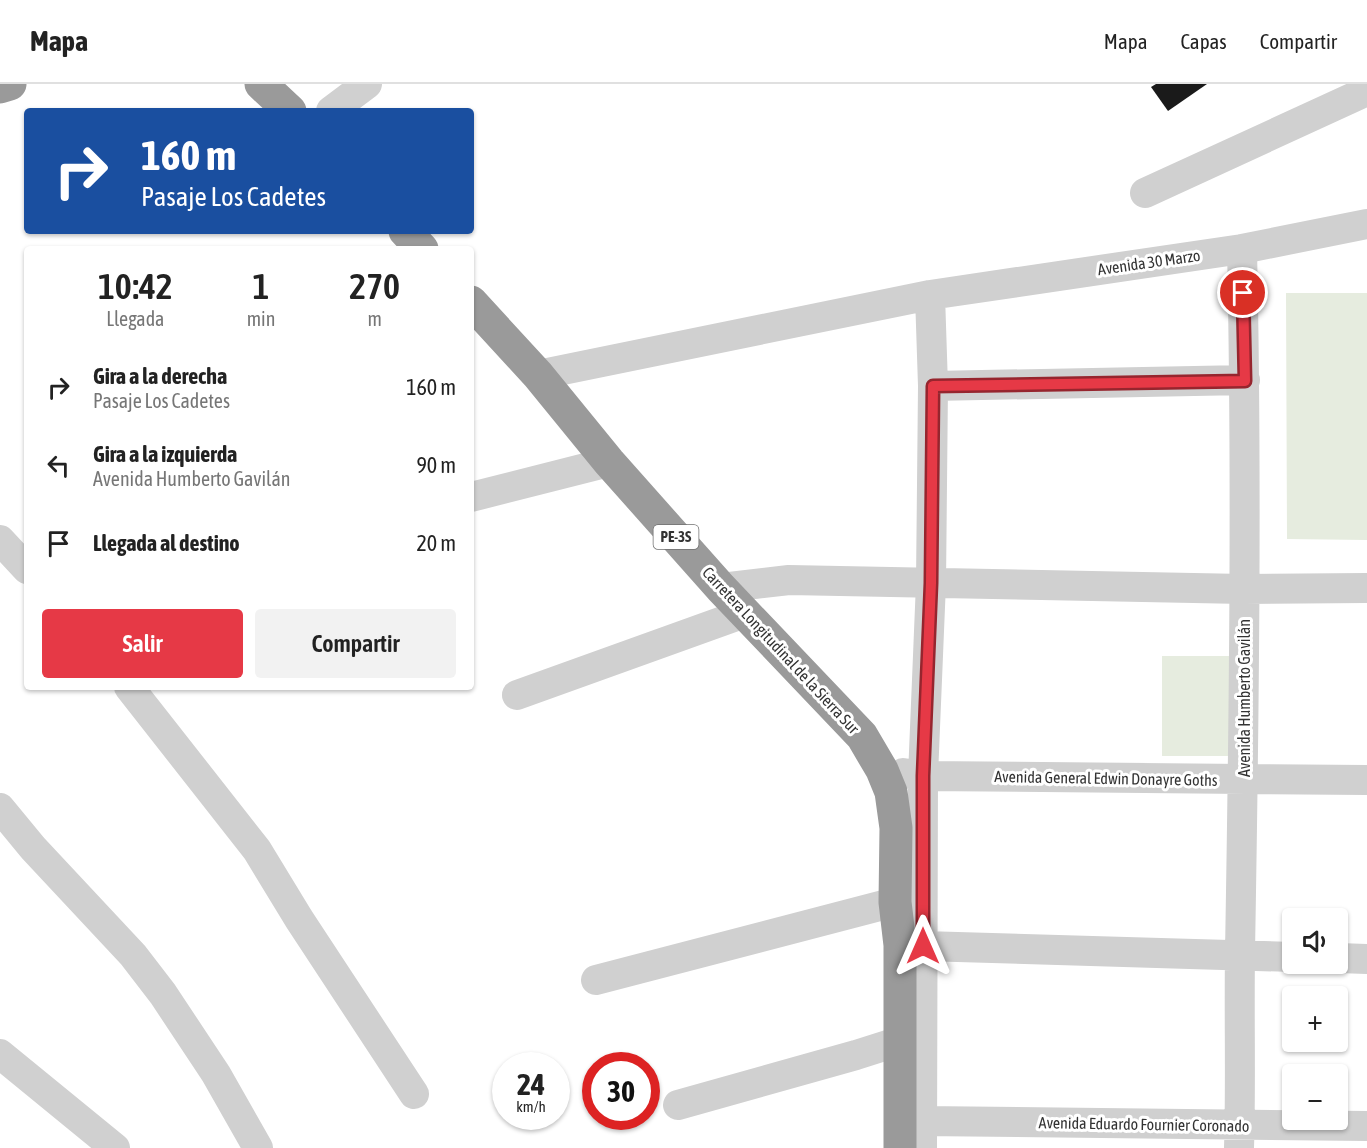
<!DOCTYPE html>
<html lang="es">
<head>
<meta charset="utf-8">
<style>
  :root { --surface:#fff; --page:#f2f2f2; --text:#222; --muted:#767676; --line:#e0e0e0; --accent:#e63946 }
  body { margin:0; font-family:"Asap Condensed",sans-serif; background:var(--page); color:var(--text); height:100vh; display:flex; flex-direction:column; font-size:22px; white-space:nowrap }
  * { box-sizing:border-box; margin:0 }
  p { font-size:20px; color:var(--muted) }
  .icon { flex:none; width:33px; height:33px; fill:none; stroke:currentColor; stroke-width:2; stroke-linecap:round; stroke-linejoin:round }
  .map { position:relative; flex:1; overflow:hidden }
  .details { position:absolute; left:24px; top:162px; width:450px; height:444px; display:flex; flex-direction:column; background:var(--surface); border-radius:6px; box-shadow:0 2px 4px #0004 }
  .details>* { flex:none }
  .banner { position:absolute; left:24px; top:24px; width:450px; height:126px; border-radius:6px; box-shadow:0 2px 4px #0004; background:#1a4fa0; color:#fff; overflow:hidden }
  .fabs { position:absolute; left:1282px; top:824px; display:grid; gap:12px }
  .fabs a { display:grid; place-items:center; width:66px; height:66px; border-radius:6px; background:var(--surface); box-shadow:0 2px 4px #0004; font-size:30px }
  .speed { position:absolute; left:492px; top:968px; display:flex; gap:12px; font-size:30px; font-weight:700; text-align:center }
  .speed>* { display:grid; place-content:center; width:78px; height:78px; border-radius:50%; background:var(--surface); box-shadow:0 2px 4px #0004; line-height:1 }
  .speed small { font-size:15px; font-weight:400 }
  .speed .limit { border:9px solid #d22; background:#fff; color:#111 }
  .pin { position:absolute; display:grid; place-items:center; width:51px; height:51px; color:#fff; margin:-26px; border:3px solid #fff; border-radius:50%; box-shadow:0 2px 6px #0007 }
  .me { position:absolute; width:66px; margin:-33px; rotate:0deg; stroke-linejoin:round; filter:drop-shadow(0 0 4px #0008) }
  .turn { display:flex; align-items:center; gap:21px; height:126px; padding:0 18px; font-size:27px }
  .turn .icon { width:78px; height:78px; stroke-width:2.5 }
  .turn b { display:block; font-size:42px; line-height:51px }
  .eta { display:flex; justify-content:space-evenly; align-items:center; height:102px; text-align:center }
  .eta b { font-size:36px; font-weight:600; line-height:42px }
  .button { display:flex; gap:12px; margin-top:auto; padding:12px 18px }
  .button a { flex:1; height:69px; border-radius:6px; background:var(--accent); color:#fff; font-size:24px; font-weight:600; line-height:69px; text-align:center }
  .button a+a { background:var(--page); color:var(--text) }
  ul { padding:0; list-style:none }
  li { display:flex; align-items:center; gap:18px; height:78px; padding:0 18px }
  li div { flex:1 }
  li b { display:block; font-size:22px }
  li em { font-style:normal }
  header { display:flex; align-items:center; gap:36px; box-sizing:border-box; height:84px; padding:0 30px; background:var(--surface); border-bottom:2px solid var(--line) }
  header strong { font-size:28px }
  nav { display:flex; gap:33px; margin-inline-start:auto; font-size:21px }
  .map>svg:first-child { display:block }
  .green { fill:#e6ecdf }
  .building { fill:#1a1a1a }
  .lines { fill:none; stroke-linecap:round; stroke-linejoin:round }
  .minor { stroke:#d0d0d0; stroke-width:30 }
  .highway { stroke:#9a9a9a; stroke-width:33 }
  .route-casing { stroke:#96252e; stroke-width:15 }
  .route { stroke:#e63946; stroke-width:10 }
  .labels { text-anchor:middle; stroke-width:6; stroke-linejoin:round; paint-order:stroke }
  .shield { fill:#fff; stroke:#707070; stroke-width:1.5 }
  .shield-label { font-size:15px; font-weight:bold; fill:#333 }
  .street-label { font-size:16px; fill:#333; stroke:#fff }
</style>
</head>
<body>
<header>
<strong>Mapa</strong>
<nav><a>Mapa</a><a>Capas</a><a>Compartir</a></nav>
</header>
<div class="map">
<svg width="1367" height="1064" viewBox="0 0 1367 1064">
  <rect width="100%" height="100%" fill="#fff"/>
  <path class="green" d="M1286,209H1367V456L1287,455Z
    M1162,572H1233V672H1162Z"/>
  <path class="building" d="M1156,0H1207L1168,27L1151,3Z"/>
  <g class="lines">
    <path class="minor" d="M331,27L367,0
      M1145,109L1367,7
      M538,291L930,211L1242,165L1367,140
      M933,302L1245,296
      M471,413L609,378
      M0,456L27,485
      M721,504L789,496L1244,505L1367,504
      M129,603L257,766L299,835L414,1010
      M517,611L745,529
      M903,689L923,692L1367,696
      M0,724L33,764L133,871L163,910L216,990L258,1064
      M923,862L1293,873
      M1338,874L1367,875
      M596,896L895,818
      M0,970L115,1064
      M678,1021L856,971L900,957
      M922,1037L1367,1042
      M922,1064L923,692L931,499L933,302L930,211
      M1239,1064C1241,999 1239,934 1240,869C1244,634 1247,399 1242,165"/>
    <path class="highway" d="M261,0L290,27
      M0,3L10,0
      M405,147L422,165
      M471,218L538,291L609,378L721,504L862,652L882,686L891,708L896,744L895,818L900,861V1064"/>
  </g>
  <g class="lines">
    <defs>
      <path id="route" d="M923,862V692L931,499L933,302L1245,297L1243,209"/>
    </defs>
    <use href="#route" class="route-casing"/>
    <use href="#route" class="route"/>
  </g>
  <g class="labels">
    <rect class="shield" x="653.5" y="441" width="45" height="24" rx="4.5"/>
    <g class="shield-label">
      <text x="676" y="458">PE-3S</text>
    </g>
    <g class="street-label">
      <text transform="translate(1149 178) rotate(-8)" y="6">Avenida 30 Marzo</text>
      <text transform="translate(781 566) rotate(47)" y="6">Carretera Longitudinal de la Sierra Sur</text>
      <text transform="translate(1244 614) rotate(-90)" y="6">Avenida Humberto Gavilán</text>
      <text transform="translate(1106 694) rotate(1)" y="6">Avenida General Edwin Donayre Goths</text>
      <text transform="translate(1144 1040) rotate(1)" y="6">Avenida Eduardo Fournier Coronado</text>
    </g>
  </g>
</svg>
<div class="fabs">
<a><svg class="icon" aria-label="sound" viewBox="0 0 24 24"><path d="M4 9h4l5-4v14l-5-4H4zM17 9q2 3 0 6"/></svg></a>
<a>+</a>
<a>−</a>
</div>
<div class="speed"><div>24<small>km/h</small></div><div class="limit">30</div></div>
<div class="pin" style="left:1243px;top:209px;background:#d93025"><svg class="icon" aria-label="arrive" viewBox="0 0 24 24"><path d="M6 21V4h12l-3 4 3 4H6"/></svg></div>
<svg class="me" style="left:923px;top:862px" viewBox="-20 -20 40 40"><path d="M0-17L14 15 0 8-14 15z" fill="#e63946" stroke="#fff" stroke-width="4"/></svg>
<div class="banner">
<div class="turn"><svg class="icon" aria-label="right" viewBox="0 0 24 24"><path d="M7 20v-9h11M14 6l5 5-5 5"/></svg><div><b>160 m</b>Pasaje Los Cadetes</div></div>
</div>
<section class="details">
<div class="eta">
<div><b>10:42</b><p>Llegada</p></div>
<div><b>1</b><p>min</p></div>
<div><b>270</b><p>m</p></div>
</div>
<ul>
<li><svg class="icon" aria-label="right" viewBox="0 0 24 24"><path d="M7 20v-9h11M14 6l5 5-5 5"/></svg><div><b>Gira a la derecha</b><p>Pasaje Los Cadetes</p></div><em>160 m</em></li>
<li><svg class="icon" aria-label="left" viewBox="0 0 24 24"><path d="M17 20v-9H6M10 6l-5 5 5 5"/></svg><div><b>Gira a la izquierda</b><p>Avenida Humberto Gavilán</p></div><em>90 m</em></li>
<li><svg class="icon" aria-label="arrive" viewBox="0 0 24 24"><path d="M6 21V4h12l-3 4 3 4H6"/></svg><div><b>Llegada al destino</b></div><em>20 m</em></li>
</ul>
<div class="button"><a>Salir</a><a>Compartir</a></div>
</section>
</div>
</body>
</html>
